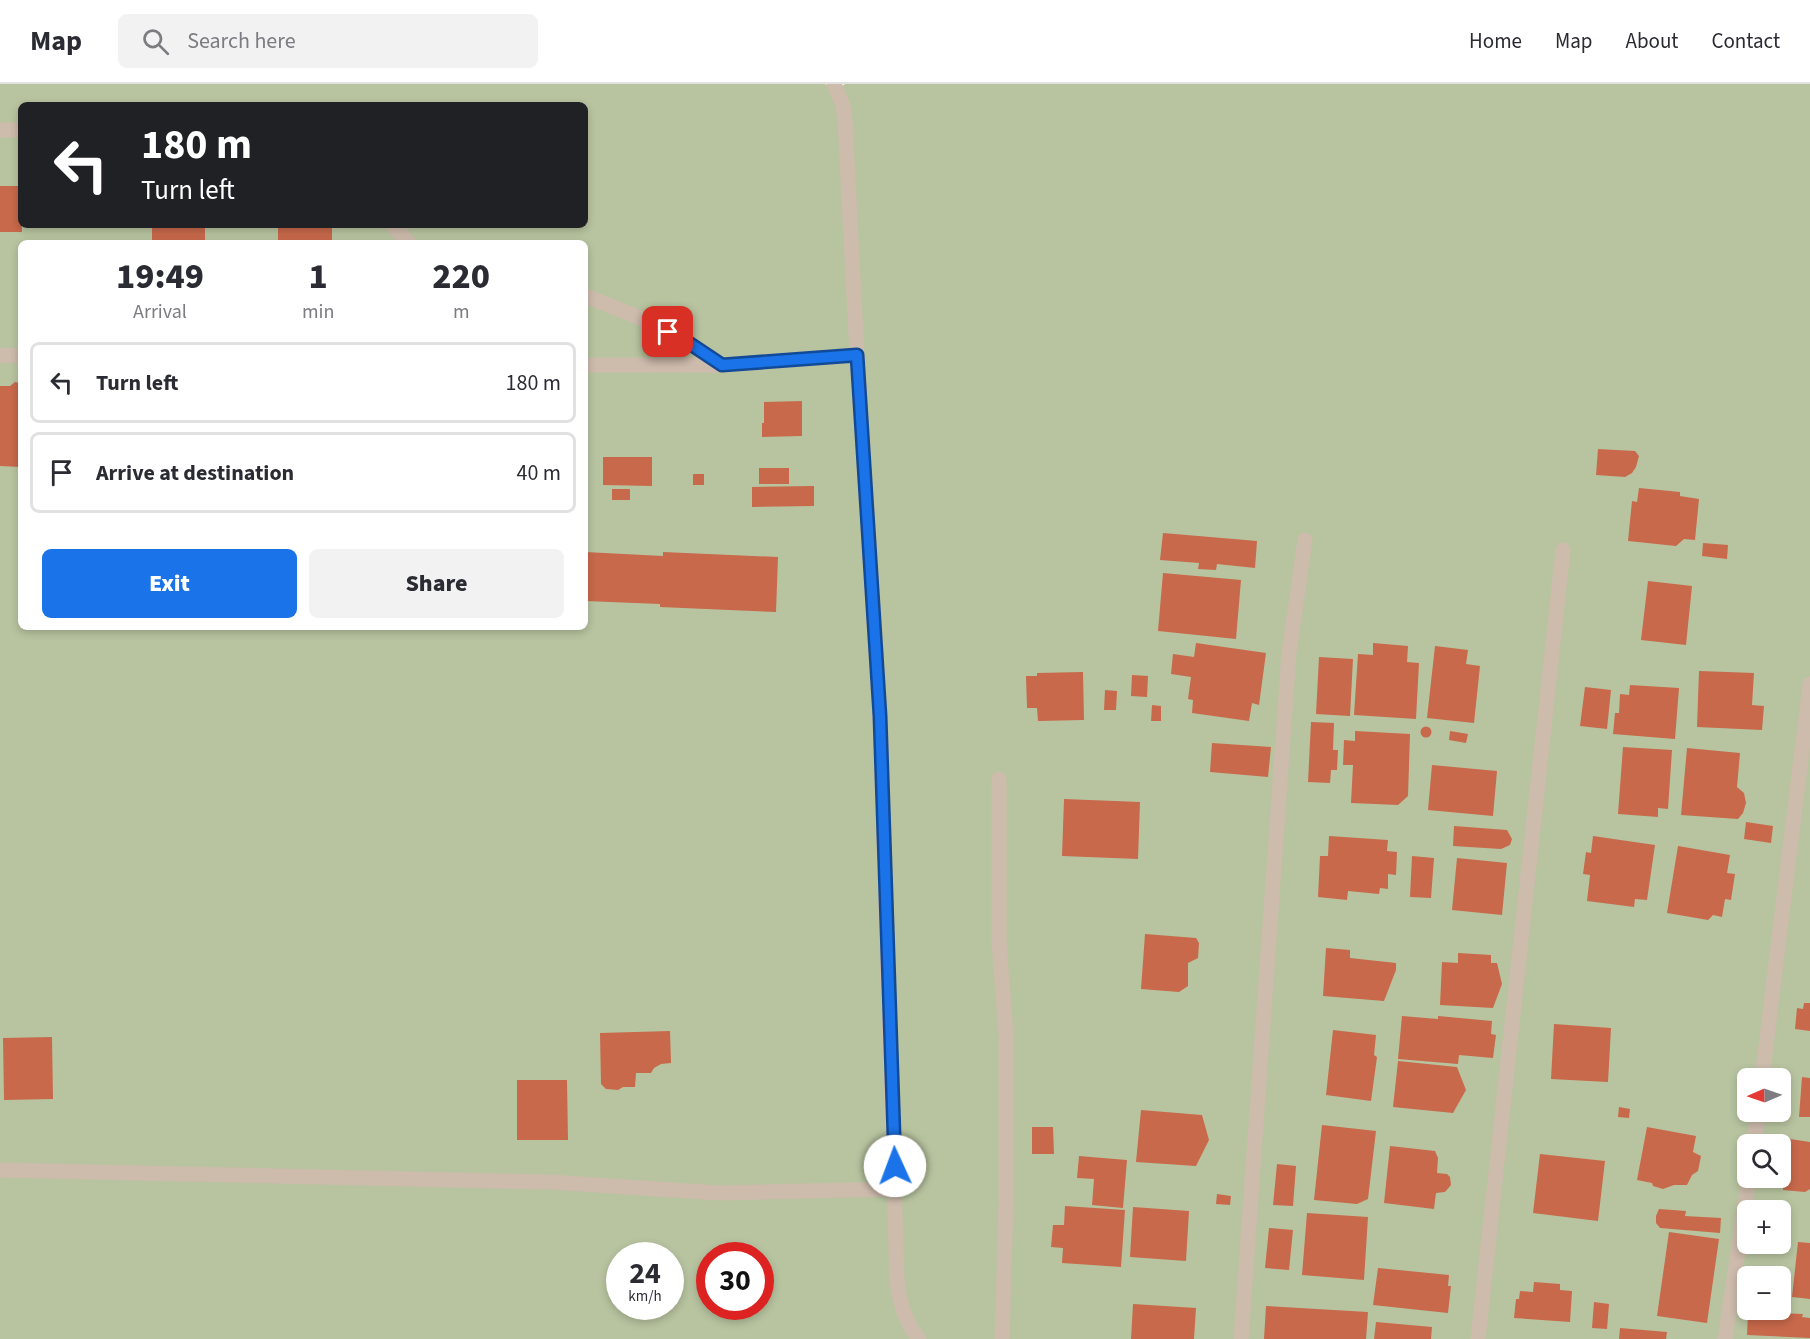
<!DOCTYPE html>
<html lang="en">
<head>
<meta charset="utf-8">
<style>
  :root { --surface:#fff; --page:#f2f2f3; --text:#2b2b33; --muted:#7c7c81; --line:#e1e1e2; --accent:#1a73e8 }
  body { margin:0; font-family:"Source Sans 3",sans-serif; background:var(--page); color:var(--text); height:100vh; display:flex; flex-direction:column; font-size:22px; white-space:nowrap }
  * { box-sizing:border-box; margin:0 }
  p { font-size:20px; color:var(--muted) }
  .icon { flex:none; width:33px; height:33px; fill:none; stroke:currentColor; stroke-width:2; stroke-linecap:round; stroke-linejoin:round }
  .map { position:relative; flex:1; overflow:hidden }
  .sheet { position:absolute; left:18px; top:156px; width:570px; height:390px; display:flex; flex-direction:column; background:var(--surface); border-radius:9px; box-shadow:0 3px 9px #0003 }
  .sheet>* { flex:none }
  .top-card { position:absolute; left:18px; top:18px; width:570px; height:126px; border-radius:9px; box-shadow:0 3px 9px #0003; background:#202124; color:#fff; overflow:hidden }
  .needle { width:39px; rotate:268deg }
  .tools { position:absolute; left:1737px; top:984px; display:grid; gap:12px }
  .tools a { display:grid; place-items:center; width:54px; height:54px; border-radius:9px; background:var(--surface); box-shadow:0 3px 9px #0003; font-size:30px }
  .speed { position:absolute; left:606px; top:1158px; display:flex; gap:12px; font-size:30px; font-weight:700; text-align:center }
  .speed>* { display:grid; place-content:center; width:78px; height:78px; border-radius:50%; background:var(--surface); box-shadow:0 3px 9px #0003; line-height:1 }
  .speed small { font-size:15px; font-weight:400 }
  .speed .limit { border:9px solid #d22; background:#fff; color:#111 }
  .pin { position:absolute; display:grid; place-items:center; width:51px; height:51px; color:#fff; margin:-26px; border-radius:12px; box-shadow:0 3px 9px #0006 }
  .me { position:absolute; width:66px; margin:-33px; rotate:358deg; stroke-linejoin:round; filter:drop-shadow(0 0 4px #0008) }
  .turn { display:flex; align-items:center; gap:21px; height:126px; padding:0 24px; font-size:27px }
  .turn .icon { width:78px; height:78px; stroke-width:2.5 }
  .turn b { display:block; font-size:42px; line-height:51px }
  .eta { display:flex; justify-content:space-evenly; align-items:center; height:102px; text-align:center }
  .eta b { font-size:36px; font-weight:800; line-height:42px }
  .button { display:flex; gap:12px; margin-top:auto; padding:12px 24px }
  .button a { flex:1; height:69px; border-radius:9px; background:var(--accent); color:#fff; font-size:24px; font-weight:800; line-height:69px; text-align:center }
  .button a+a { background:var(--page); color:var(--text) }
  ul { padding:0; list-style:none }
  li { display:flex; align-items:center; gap:18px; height:81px; margin:0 12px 9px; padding:0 12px; border:3px solid var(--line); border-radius:9px }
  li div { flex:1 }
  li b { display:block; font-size:22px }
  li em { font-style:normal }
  header { display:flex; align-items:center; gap:36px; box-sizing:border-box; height:84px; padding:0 30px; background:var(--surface); border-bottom:2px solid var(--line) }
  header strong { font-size:28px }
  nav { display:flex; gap:33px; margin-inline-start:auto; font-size:21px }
  .search { width:420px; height:54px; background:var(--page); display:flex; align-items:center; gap:15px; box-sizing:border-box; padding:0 21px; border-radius:9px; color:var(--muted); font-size:22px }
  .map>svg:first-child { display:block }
  .green { fill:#b8c4a0; fill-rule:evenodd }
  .building { fill:#c8694b }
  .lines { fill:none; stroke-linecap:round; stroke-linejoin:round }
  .street { stroke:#cdbbac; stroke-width:15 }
  .route-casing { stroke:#114b97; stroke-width:15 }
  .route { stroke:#1a73e8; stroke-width:10 }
</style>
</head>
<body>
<header>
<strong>Map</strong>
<div class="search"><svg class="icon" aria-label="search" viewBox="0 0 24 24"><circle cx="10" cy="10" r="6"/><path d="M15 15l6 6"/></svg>Search here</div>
<nav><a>Home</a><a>Map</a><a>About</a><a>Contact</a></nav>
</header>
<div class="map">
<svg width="1810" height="1255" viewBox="0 0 1810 1255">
  <rect width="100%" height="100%" fill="#f4ebe1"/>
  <path class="green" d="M0,0H825L836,7L845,0H1810V1255H0ZM21,21H585V141H21ZM21,159H585V543H21ZM1748,994H1780V1028H1748ZM1748,1060H1780V1094H1748ZM1748,1126H1780V1160H1748ZM620,1172H670V1222H620ZM710,1172H760V1222H710ZM1748,1192H1780V1226H1748Z"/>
  <path class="building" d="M0,102H21L22,148H0Z
    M152,141H205V157L152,156Z
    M278,141H332V157H278Z
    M15,298L21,299V383L0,382V302H10Z
    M802,317V352L762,353V339H764V318Z
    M1598,365L1635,367L1639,372L1636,383L1632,389L1625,393L1596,391Z
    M603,373H652V402L603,401Z
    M759,384H789V400H759Z
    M693,390H704V401H693Z
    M814,402V422L752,423V403Z
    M1639,404L1680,408V412L1699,415L1695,456L1684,455L1676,462L1628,457L1632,417L1637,418Z
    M612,405H630V416H612Z
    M1163,449L1257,457L1255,484L1217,480L1216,486L1198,485L1199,479L1160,476Z
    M1703,459L1728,461L1727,475L1702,472Z
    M585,468L663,472V468L778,473L776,528L660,523V520L585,517Z
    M1163,489L1241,496L1236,555L1158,547Z
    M1648,497L1692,502L1686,561L1641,556Z
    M1196,559L1266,569L1259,621L1252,619L1249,637L1192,629L1193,616L1188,615L1191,593L1171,590L1173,570L1194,573Z
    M1373,559L1408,562L1407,578L1419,579L1416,635L1354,631L1358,570L1373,571Z
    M1435,562L1468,566L1466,580L1480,582L1474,639L1427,634Z
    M1319,573L1353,575L1350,632L1316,630Z
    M1699,587L1754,589L1752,621L1764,622L1762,646L1697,643Z
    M1083,588L1084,636L1038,637L1037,624H1027L1026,592H1037V589Z
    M1132,591L1148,592L1147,613L1131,612Z
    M1630,601L1679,604L1675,655L1613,650L1615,629H1619L1620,610L1629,611Z
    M1585,603L1611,606L1607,645L1580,642Z
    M1105,606L1117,607L1116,626H1104Z
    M1152,621L1161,622V637H1151Z
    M1311,638L1334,639L1333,666H1338L1337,686H1331L1330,699L1308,698Z
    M1420.5 648a5.5 5.5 0 1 1 11 0a5.5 5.5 0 1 1-11 0Z
    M1355,647L1410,650L1408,712L1398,721L1351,719L1353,681H1343L1344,656L1355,657Z
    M1450,647L1468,650L1466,659L1449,656Z
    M1212,659L1271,663L1268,693L1210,688Z
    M1623,663L1672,666L1668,725L1658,724V733L1618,730Z
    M1687,664L1740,669L1737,703L1744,709L1746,719L1743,729L1738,735L1681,731Z
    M1432,681L1497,687L1493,732L1428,726Z
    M1064,715L1140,718L1138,775L1062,772Z
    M1746,738L1773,742L1771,759L1744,755Z
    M1454,742L1507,746L1512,755L1510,761L1501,765L1453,762Z
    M1329,752L1388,756L1387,767L1397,768L1396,791L1388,790V805L1380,804L1379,810L1348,807L1347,816L1318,813L1320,772H1328Z
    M1593,752L1655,761L1647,816L1635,815L1634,823L1587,817L1590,791L1583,790L1586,768L1591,769Z
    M1678,762L1730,771L1727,789L1735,790L1731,816L1725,815L1722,833L1713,831L1708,836L1667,829Z
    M1412,772L1434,774L1431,814L1410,813Z
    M1457,774L1507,779L1502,831L1452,826Z
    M1145,850L1196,854L1199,859L1198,874L1188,879V902L1179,908L1141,905Z
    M1326,864L1350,866V874L1396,879V886L1384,917L1323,912Z
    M1458,869L1491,871V879H1497L1502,900L1493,924L1440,921L1442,878L1458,879Z
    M1804,919H1810V947L1795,945L1797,924L1803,925Z
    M1402,932L1438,935V932L1492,937L1491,950L1496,951L1493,974L1459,971L1458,980L1398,975Z
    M1554,940L1611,944L1608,998L1551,995Z
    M1333,946L1376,951L1374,971L1377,973L1371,1017L1326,1011Z
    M670,947L671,979L661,980L654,984L651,989H636L635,1003H623L618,1006L606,1005L601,1000L600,949Z
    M52,953L53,1015L4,1016L3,954Z
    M1398,977L1457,983L1466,1006L1453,1029L1393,1023Z
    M1802,993L1810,994V1033H1799Z
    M517,996H567L568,1056H517Z
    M1619,1023L1630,1025L1629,1034L1618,1033Z
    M1141,1026L1202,1031L1209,1056L1196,1082L1136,1078Z
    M1322,1041L1376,1047L1368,1115L1357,1120L1314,1116Z
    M1032,1043H1053L1054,1070H1032Z
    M1647,1043L1696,1052L1693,1068L1701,1072L1698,1087L1692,1091L1687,1101H1674L1663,1105L1653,1102L1652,1099L1637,1096Z
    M1790,1055L1810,1058V1105L1805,1108L1783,1106Z
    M1390,1062L1435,1067L1438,1074L1437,1089L1447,1090L1450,1093L1451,1101L1445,1108L1436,1109L1434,1125L1384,1119Z
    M1540,1070L1605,1077L1598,1137L1533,1129Z
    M1079,1072L1127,1076L1123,1124L1092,1121L1094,1095L1077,1094Z
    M1277,1080L1296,1082L1293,1122L1273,1121Z
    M1217,1110L1231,1112L1230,1121L1216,1120Z
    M1065,1122L1125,1126L1121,1183L1062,1179L1063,1164L1051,1163L1053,1141H1064Z
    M1133,1123L1189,1127L1186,1177L1130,1173Z
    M1659,1125L1686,1127L1685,1132L1721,1134L1720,1149L1660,1144L1656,1139V1132Z
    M1307,1129L1368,1133L1364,1196L1302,1191Z
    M1269,1144L1293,1146L1289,1186L1265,1184Z
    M1669,1148L1719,1155L1707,1239L1657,1232Z
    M1798,1158L1810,1159V1215L1792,1213Z
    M1378,1184L1449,1191L1448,1202H1451L1448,1229L1373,1221Z
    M1534,1198L1560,1200V1206L1572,1207L1570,1238L1514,1234L1516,1215H1519L1520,1207L1533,1208Z
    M1594,1218L1609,1220L1607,1245L1592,1244Z
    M1133,1220L1196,1224L1194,1255H1131Z
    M1266,1222L1368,1228L1366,1255H1264Z
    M1748,1228L1803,1230L1802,1233L1810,1234V1254L1747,1251Z
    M1376,1238L1432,1243L1431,1255H1374Z
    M1620,1244L1667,1248L1666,1255H1619Z"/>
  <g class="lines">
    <path class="street" d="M834,0L843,22L845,37L857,271L880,632L897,1196C899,1217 905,1238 919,1255
      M0,46H21
      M392,141L409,159
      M585,212L631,230L686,257L722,281
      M0,271L21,272
      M585,281H722L857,271
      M999,695V857L1006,951V1118L1002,1255
      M1762,994L1810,600
      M1754,1060L1758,1028
      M0,1086L550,1098L719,1109L895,1105
      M1241,1255L1289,569L1305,456
      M1478,1255L1563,466
      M1725,1255L1749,1094"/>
  </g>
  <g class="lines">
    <defs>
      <path id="route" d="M668,248L686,257L722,281L857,271L880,632L895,1082"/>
    </defs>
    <use href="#route" class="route-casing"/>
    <use href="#route" class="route"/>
  </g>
</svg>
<div class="tools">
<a><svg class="needle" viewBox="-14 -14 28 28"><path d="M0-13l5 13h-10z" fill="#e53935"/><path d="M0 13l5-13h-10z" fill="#7c7c81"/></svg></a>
<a><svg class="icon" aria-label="search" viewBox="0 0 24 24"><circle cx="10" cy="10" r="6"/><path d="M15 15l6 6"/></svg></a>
<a>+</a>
<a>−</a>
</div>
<div class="speed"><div>24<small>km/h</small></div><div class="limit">30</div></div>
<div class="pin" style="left:668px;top:248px;background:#d93025"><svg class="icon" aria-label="arrive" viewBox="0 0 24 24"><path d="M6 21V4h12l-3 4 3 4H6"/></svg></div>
<svg class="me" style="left:895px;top:1082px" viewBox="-20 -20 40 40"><circle r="19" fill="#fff"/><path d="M0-13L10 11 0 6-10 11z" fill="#1a73e8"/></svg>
<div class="top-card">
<div class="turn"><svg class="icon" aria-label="left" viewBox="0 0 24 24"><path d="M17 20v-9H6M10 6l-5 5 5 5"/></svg><div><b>180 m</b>Turn left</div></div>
</div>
<section class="sheet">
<div class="eta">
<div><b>19:49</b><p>Arrival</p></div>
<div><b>1</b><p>min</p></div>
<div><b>220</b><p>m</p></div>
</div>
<ul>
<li><svg class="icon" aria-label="left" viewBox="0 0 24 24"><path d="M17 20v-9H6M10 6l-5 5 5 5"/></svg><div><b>Turn left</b></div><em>180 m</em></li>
<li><svg class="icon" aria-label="arrive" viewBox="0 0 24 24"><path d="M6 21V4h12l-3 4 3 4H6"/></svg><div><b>Arrive at destination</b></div><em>40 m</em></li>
</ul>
<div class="button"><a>Exit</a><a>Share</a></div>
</section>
</div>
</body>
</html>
